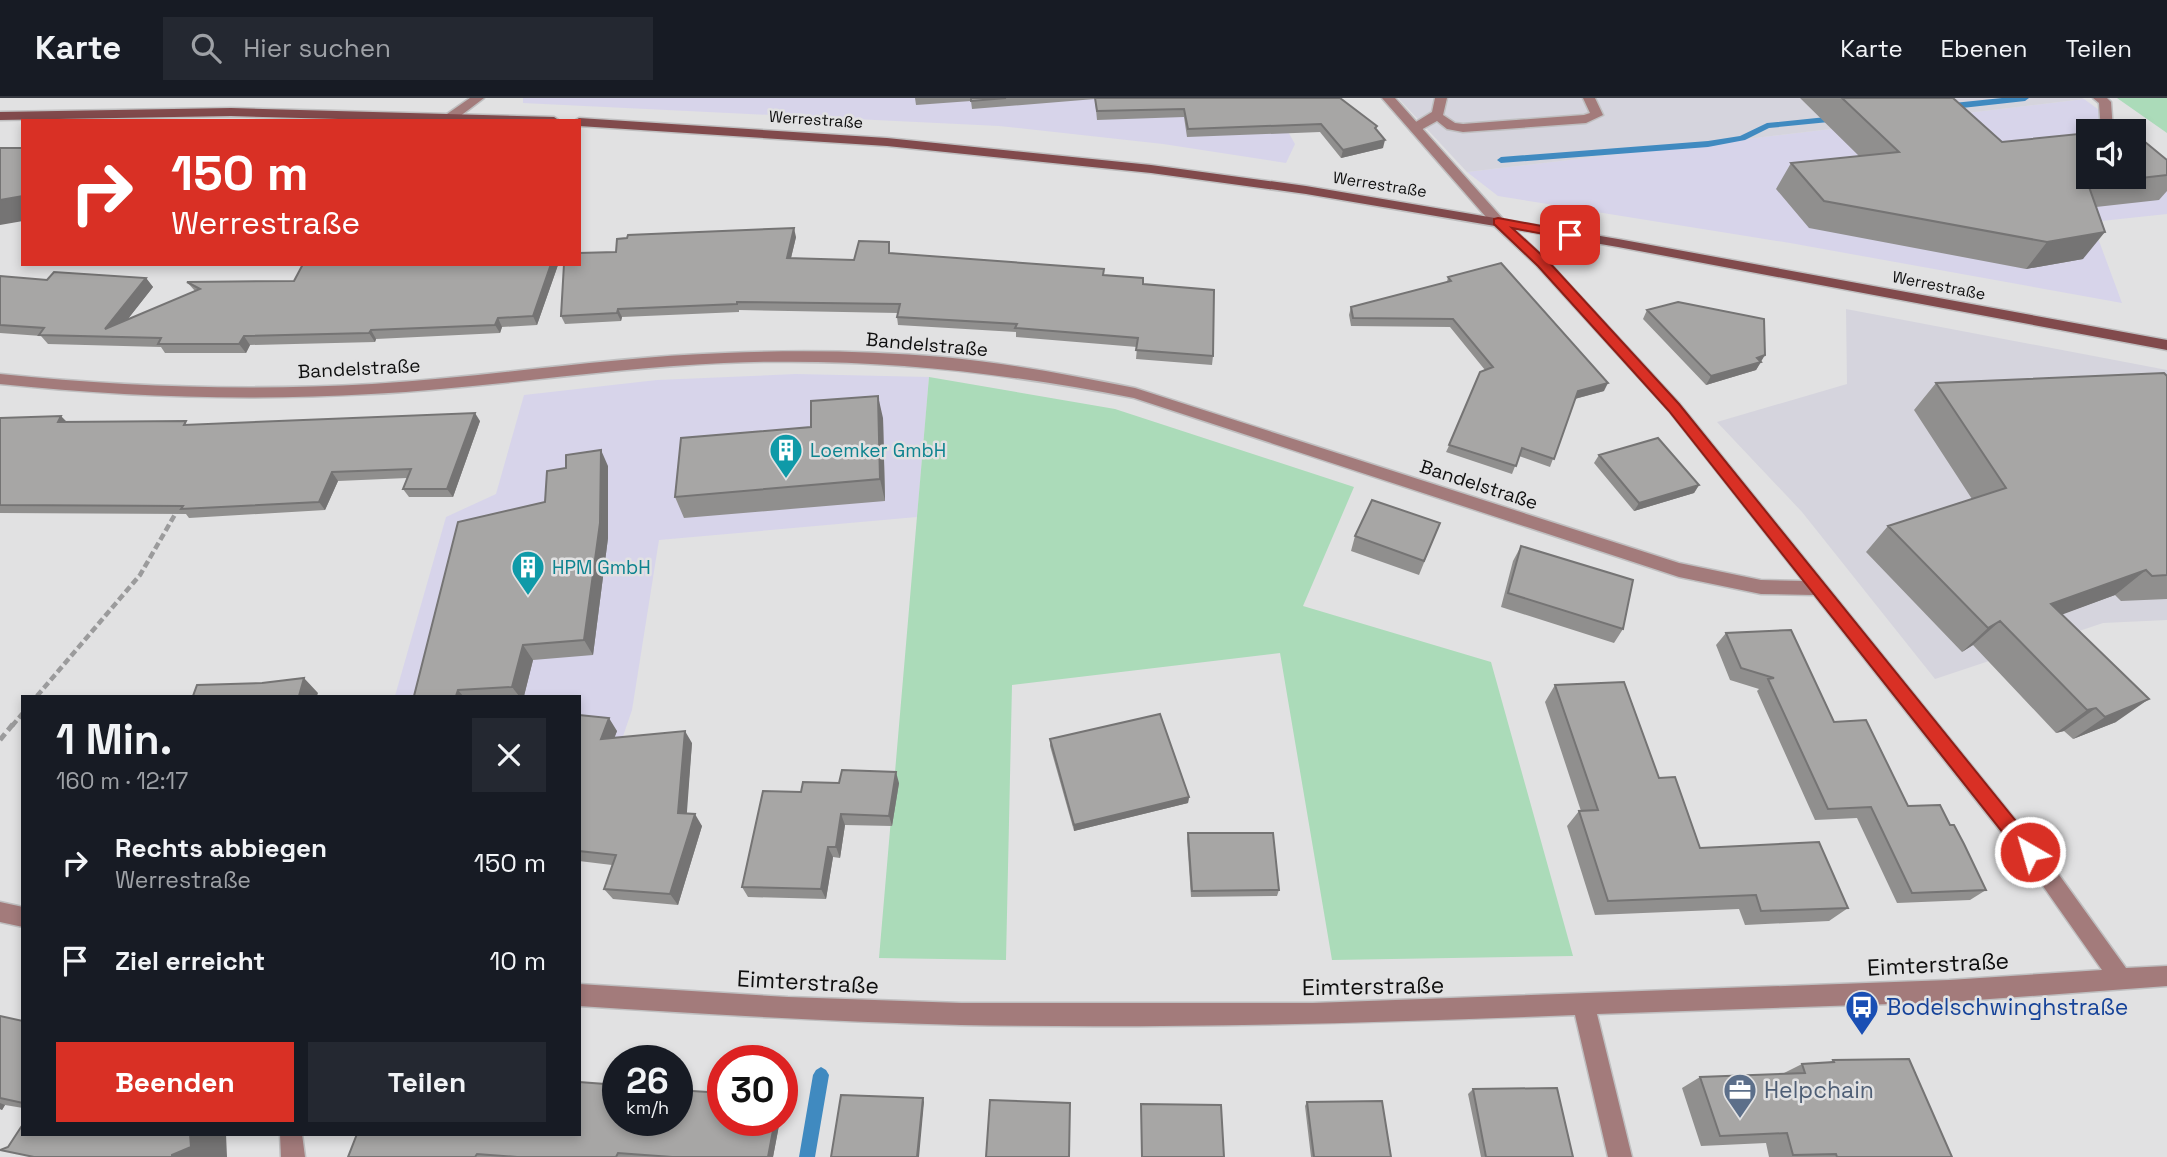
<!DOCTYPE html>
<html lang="de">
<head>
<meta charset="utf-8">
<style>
  :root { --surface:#171b24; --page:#242831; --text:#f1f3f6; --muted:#9ea1a6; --line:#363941; --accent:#d93025 }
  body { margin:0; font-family:"Space Grotesk",sans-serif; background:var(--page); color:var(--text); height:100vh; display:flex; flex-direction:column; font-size:26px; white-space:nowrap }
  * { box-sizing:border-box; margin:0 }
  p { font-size:23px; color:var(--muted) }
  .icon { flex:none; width:38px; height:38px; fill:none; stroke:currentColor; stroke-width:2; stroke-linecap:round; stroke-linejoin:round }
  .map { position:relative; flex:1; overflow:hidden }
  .sheet { position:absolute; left:21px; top:597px; width:560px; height:441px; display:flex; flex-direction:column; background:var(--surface); border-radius:0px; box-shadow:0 4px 10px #0003 }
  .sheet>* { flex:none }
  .top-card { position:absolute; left:21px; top:21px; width:560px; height:147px; border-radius:0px; box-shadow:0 4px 10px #0003; background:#d93025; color:#fff; overflow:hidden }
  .tools { position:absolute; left:2076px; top:21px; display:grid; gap:14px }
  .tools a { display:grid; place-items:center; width:70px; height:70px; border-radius:0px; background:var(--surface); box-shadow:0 4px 10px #0003; font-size:35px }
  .speed { position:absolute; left:602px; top:947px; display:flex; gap:14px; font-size:35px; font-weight:700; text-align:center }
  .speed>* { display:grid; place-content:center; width:91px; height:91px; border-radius:50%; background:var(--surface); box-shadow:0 4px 10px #0003; line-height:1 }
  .speed small { font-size:18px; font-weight:400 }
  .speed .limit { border:10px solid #d22; background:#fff; color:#111 }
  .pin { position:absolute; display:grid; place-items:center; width:60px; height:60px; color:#fff; margin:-30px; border-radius:14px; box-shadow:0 4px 10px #0006 }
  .me { position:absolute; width:77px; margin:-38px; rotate:322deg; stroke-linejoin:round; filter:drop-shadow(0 0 5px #0008) }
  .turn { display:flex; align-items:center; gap:24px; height:147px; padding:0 35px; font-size:32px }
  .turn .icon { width:91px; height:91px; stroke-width:2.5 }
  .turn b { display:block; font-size:49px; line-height:60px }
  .round { display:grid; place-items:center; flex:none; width:74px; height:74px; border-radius:0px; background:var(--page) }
  .summary { display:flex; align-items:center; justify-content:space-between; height:119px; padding:0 35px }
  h1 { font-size:42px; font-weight:700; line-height:52px }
  .button { display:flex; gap:14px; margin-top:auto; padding:14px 35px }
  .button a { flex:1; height:80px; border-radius:0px; background:var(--accent); color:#fff; font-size:28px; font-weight:700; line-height:80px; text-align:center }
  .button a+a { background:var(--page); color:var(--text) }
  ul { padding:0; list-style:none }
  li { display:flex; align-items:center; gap:21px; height:98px; padding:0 35px }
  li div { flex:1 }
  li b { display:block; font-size:26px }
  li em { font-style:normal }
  header { display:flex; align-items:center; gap:42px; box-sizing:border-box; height:98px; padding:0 35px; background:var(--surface); border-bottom:2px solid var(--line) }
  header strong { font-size:33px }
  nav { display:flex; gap:38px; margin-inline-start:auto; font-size:24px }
  .search { width:490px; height:63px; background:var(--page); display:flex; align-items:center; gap:18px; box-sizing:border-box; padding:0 24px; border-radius:0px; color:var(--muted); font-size:26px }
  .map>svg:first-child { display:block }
  .commercial { fill:#d7d4ea }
  .built { fill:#d5d4dd }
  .green { fill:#abdbb9 }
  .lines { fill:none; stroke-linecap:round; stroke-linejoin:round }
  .stream { fill:#408ac0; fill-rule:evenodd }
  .service-casing { stroke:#bfbfc0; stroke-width:3 }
  .minor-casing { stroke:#bfbfc0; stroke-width:3 }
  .secondary-casing { stroke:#bfbfc0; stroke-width:3 }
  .path-far1 { stroke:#9b9b9c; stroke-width:4.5; stroke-dasharray:7 3.5; stroke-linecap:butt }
  .path { stroke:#9b9b9c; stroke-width:5; stroke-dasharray:8 4.5; stroke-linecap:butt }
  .service { fill:#a37b7b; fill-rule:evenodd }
  .minor { fill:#a37b7b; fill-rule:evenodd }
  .secondary { fill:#814a4c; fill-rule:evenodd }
  .wall { fill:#908f8e }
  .shaded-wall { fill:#757474 }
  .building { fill:#a7a6a5; stroke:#757474; stroke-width:2 }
  .route { fill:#d93025; stroke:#8d1f18; stroke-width:2 }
  .labels { text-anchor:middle; stroke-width:5; stroke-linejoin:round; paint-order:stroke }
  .far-street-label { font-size:16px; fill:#0f0f0f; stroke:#e1e1e2 }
  .street-label { font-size:19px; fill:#0f0f0f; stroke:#e1e1e2 }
  .culture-label { font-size:19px; fill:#0d838f; stroke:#e1e1e2; text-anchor:start }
  .near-street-label { font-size:23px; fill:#0f0f0f; stroke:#e1e1e2 }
  .near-transit-label { font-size:23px; fill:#164399; stroke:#e1e1e2; text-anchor:start }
  .near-service-label { font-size:23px; fill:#4e5e75; stroke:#e1e1e2; text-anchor:start }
</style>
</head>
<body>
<header>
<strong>Karte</strong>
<div class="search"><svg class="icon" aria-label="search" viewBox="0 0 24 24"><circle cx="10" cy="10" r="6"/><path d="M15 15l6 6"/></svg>Hier suchen</div>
<nav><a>Karte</a><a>Ebenen</a><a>Teilen</a></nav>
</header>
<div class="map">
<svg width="2167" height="1059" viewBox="0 0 2167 1059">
  <rect width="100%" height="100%" fill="#e1e1e2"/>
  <path class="commercial" d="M523,0H1269L1295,46L1286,65L1163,46L999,28L523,5Z
    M2084,1L2128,33H2088V79H2133V37L2167,61V116L2092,124L2122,205L1790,145L1498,98L1467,74Z
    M796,276L929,279L917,419L659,442L632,612L610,676L579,674V598H395L446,419L496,396L524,297L657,282Z"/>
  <path class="built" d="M1398,0H2082L2084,1L1467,74Z
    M1846,211L2167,272V522L2103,525L1935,581L1802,414L1717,324L1847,286Z"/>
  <path class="green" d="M2117,0H2167V35Z
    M929,279L1115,311L1354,389L1303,508L1491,564L1573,858L1332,862L1280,555L1012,587L1006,862L879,860Z"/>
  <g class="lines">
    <path class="stream" d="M2002,0H2029L2025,3L1944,12L1940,9L1944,6Z
      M1836,18L1840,21L1839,23L1769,30L1745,42L1708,49L1501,65L1497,62L1501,59L1708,43L1740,38L1767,25Z
      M821,969L826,972L829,977L815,1059H799L813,977L816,972Z"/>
    <defs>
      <path id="service" d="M1435,0H1447L1443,17L1455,25L1463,26L1584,17L1590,15L1583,0H1595L1603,17L1586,25L1463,34L1447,31L1437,23L1419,33H1411V27L1432,14Z"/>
      <path id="minor" d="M470,0H484L455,22H447V16Z
        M1382,0H1395L1503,121L1547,162L1679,305L2052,767L2126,870L2167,868V888L1949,904L1597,916L1632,1059H1608L1575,917C1371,925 1166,931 961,927C833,924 706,916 579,908V886L788,899L961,905H1313L1949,882L2102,872L2038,781L1814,497L1761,496L1679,479L1134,300C995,273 866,259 724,265C606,270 489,290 371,296C247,303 123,299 0,286V276C124,289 247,293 372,286C490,279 607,259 725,255C797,252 871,253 943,259C1007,265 1071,277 1135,290L1679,465L1761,482L1803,483L1669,313L1537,168L1493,127Z
        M2093,0H2107L2111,4L2113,33H2101L2099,5Z
        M0,804L23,809V829L0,824Z
        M280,1036H302L305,1059H281Z"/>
      <path id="secondary" d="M231,10L554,19L560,23H414L231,18L0,22V14Z
        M579,20L887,40L1151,67L1306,88L1618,141L2167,242V252L1618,149L1306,96L1151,75L887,48L579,28V23H574Z"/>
    </defs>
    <use href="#service" class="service-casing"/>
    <use href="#minor" class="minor-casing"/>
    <use href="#secondary" class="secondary-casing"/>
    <path class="path-far1" d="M37,598L140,477L177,413
      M12,628L23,615"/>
    <path class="path" d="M0,642L13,626"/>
    <use href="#service" class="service"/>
    <use href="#minor" class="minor"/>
    <use href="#secondary" class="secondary"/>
  </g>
  <path class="wall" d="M915,0H1340L1377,28L1376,31L1383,50L1341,60L1320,34L1187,39L1184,19L1097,22L1095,1L972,11L971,3L916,7Z
    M1800,0H1953L2002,44L2167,62V93L2159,102L2096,109L2083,161L2026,171L1809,130L1776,91L1791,65L1859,58Z
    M796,139L791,160L854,162L890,155L1104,171V177L1143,186L1213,258L1212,267L1136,261L1137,249L1016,239V234L898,227L897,219L898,215L739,212V214L622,219L621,223L565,226L561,218L616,154Z
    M303,166H558V167L537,227L502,229L500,235L376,241L375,244L250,247L246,255H165L161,249L48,246L41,238L0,235V178L47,182L146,180L153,189L127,222L195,193L187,184L294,183Z
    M1448,179L1604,293L1575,301L1550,369L1519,358L1512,376L1446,354L1485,272L1450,229L1351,228L1349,217L1351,209L1447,184Z
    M1647,212L1761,263V264L1756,272L1706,287L1643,221Z
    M2167,278V501L2121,503L2115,497L2062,516L2116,624L2073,641L2064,633L2056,635L1973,547L1962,554L1866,454L1888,428L1972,401L1914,312L1936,285Z
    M0,320L67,324L190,327L480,323L453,399H409L403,391L407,380L338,383L325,412L189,420L186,416L0,415Z
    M883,320L885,403L684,420L675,399L811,329Z
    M1599,357L1699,387L1694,395L1634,413L1594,365Z
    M608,368V440L593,557L533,562L524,598H414L545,404Z
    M1440,425L1419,477L1351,453L1355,438Z
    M1521,448L1623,531L1614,545L1501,509L1513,463Z
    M1726,535L1834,624L1908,708L1950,727L1986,792L1970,802L1897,805L1857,720L1815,722L1757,593L1759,591L1730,582L1716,547Z
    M1555,587L1659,680L1700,750L1848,810L1829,823L1745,827L1739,811L1595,817L1567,728L1579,713H1581L1545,604Z
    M579,617L617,633L614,640L692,645L686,716L702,728L678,807L613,801L604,791L612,767L579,763Z
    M1050,641L1189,699L1188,705L1074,733L1050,648Z
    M839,685H899L892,728L845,727L840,760L833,759L826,801L748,799L742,789L801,694Z
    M1188,735L1279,792L1277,798L1191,799L1187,741Z
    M0,918L23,923V1010L5,1007L2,1012L0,1011Z
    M1833,962L1952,1059H1769L1766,1045L1701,1048L1682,990L1700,979L1782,976L1802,966L1828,965Z
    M1473,991L1573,1059H1481L1468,996Z
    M1307,1004L1391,1059H1311L1305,1008Z
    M723,1022H780L773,1059H348Z"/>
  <path class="shaded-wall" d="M1385,42L1383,50L1341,60L1343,52Z
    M23,98V123L0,127V102Z
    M794,130L796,139L789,168L787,160Z
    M2105,134L2083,161L2026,171L2047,144Z
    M551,166L558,167L537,227L533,218Z
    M146,180L153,189L113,240L105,231Z
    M618,211L622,219L621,223L617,215Z
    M498,220L502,229L500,235L495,227Z
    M371,232L376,241L375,244L369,235Z
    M244,238L250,247L246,255L239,246Z
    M1765,257L1756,272L1706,287L1711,278Z
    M1608,285L1604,293L1574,301L1578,293Z
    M878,298L883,320L885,403L880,381Z
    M475,315L480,323L453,399L447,391Z
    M61,318L70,327L58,324Z
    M601,352L608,368V440L593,557L584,542Z
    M332,374L338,383L325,412L319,404Z
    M1699,387L1694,395L1634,413L1639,405Z
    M2146,472L2115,497L2023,531L2051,506Z
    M2000,523L1973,547L1962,554L1988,530Z
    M523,547L533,562L524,598H519L512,589Z
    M304,580L318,595L317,598H299Z
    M458,592L463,598H456Z
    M2149,601L2116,624L2073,641L2105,619Z
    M2096,610L2064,633L2056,635L2087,612Z
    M609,620L617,633L609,654L601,641Z
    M685,633L692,645L686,727L678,715Z
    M896,674L899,685L892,728L889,718Z
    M1189,699L1188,705L1074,733V727Z
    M695,716L702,728L678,807L670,796Z
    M841,716L845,727L840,760L836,749Z
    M828,749L833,759L826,801L821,791Z
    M923,1000L924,1004L919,1059H917Z
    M0,1005L5,1007L2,1012L0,1011Z
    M775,1022H780L773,1059H768Z
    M190,1036H226L227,1059H172V1057Z"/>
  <path class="building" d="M971,0H1006L971,3Z
    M1095,0H1340L1377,28L1375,30L1385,42L1343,52L1321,26L1188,31L1184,11L1097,13Z
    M1842,0H1953L2002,44L2088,35V79H2133V34L2167,62V77L2088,86L2105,134L2047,144L1824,103L1791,65L1899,54Z
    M2129,30L2132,33H2101Z
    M0,50H23V98L0,102Z
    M794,130L787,160L854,162L859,143L889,144V155L1104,171L1103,177L1143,180V186L1214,192L1213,258L1136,252L1138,240L1015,230L1017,226L897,219L900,206L737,204V206L618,211L617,215L561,218L564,166H579V155L616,154L617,141L627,140L628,137Z
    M1501,165L1608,285L1578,293L1554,361L1522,350L1516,368L1449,347L1480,274L1493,269L1453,221L1353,220L1351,209L1451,183L1448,179Z
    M303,166H551L533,218L498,220L495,227L371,232L369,235L244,238L239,246H158L161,240L39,237L44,230L0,227V178L47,182L54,174L146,180L105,231L200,191L187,184L294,183Z
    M1678,204L1764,221L1765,257L1757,260L1761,264L1711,278L1647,212Z
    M2164,275L2167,278V477L2152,478L2146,472L2051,506L2149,601L2105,619L2096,610L2087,612L2000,523L1988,530L1888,428L2006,390L1936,285Z
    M878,298L880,381L675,399L681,340L811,329V303Z
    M475,315L447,391H403L411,371L332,374L319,404L181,411L183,408L0,407V320L61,318L58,324L186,323L184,327Z
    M1658,340L1699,387L1639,405L1599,357Z
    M601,352L600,425L584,542L523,547L512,589L458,592L456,598H414L458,424L545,404L547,373L566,370V357Z
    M1372,402L1440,425L1424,463L1355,438Z
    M1521,448L1633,482L1623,531L1508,495Z
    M1791,532L1834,624L1866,622L1908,708L1940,707L1950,727H1954L1964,746L1986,792L1912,795L1871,709L1828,711L1768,581L1774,580L1741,570L1726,535Z
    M304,580L299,598H193L197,587L262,585Z
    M1624,584L1659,680L1675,679L1700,750L1819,744L1848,810L1761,813L1756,797L1608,803L1579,713L1598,712L1555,587Z
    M1160,616L1189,699L1074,727L1050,641Z
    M579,617L609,620L601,641L685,633L678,715L695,716L670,796L604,791L616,757L579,753Z
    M842,672L896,674L889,718L841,716L836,749H828L821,791L742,789L763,693L801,694L803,684L839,685Z
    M1188,735H1273L1279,792L1192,793Z
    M0,918L23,923V1005L0,1000Z
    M1909,961L1952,1059H1837L1836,1056L1793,1057L1787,1035L1720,1038L1700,979L1805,975L1802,966L1834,964L1833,962Z
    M579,984L618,987V1022H677V992L723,995V1022H775L768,1059H672L618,1055L616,1059H517L477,1056L475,1059H348L357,1036H579Z
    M1557,990L1573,1059H1486L1473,991Z
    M841,997L923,1000L917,1059H831Z
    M990,1002L1070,1005L1069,1059H986Z
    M1382,1003L1391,1059H1314L1307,1004Z
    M1141,1006L1221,1007L1224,1059H1142Z
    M23,1026V1036H190L191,1049L172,1057V1059H34L0,1052L8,1049Z"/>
  <path class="route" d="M1498,120L1574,134L1576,137L1570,141L1512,130L1547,162L1679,306L2036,748L2039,754L2036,760L2030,763L2023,760L1669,313L1538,168L1494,126V121Z"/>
  <defs>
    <symbol id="building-pin" viewBox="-11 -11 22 30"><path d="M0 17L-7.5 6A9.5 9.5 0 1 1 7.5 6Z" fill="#0f9aa8" stroke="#e1e1e2"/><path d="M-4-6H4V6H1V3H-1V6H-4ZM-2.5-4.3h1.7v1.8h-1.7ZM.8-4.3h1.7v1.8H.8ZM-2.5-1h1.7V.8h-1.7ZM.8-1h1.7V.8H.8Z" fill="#fff"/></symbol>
    <symbol id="bus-pin" viewBox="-11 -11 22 30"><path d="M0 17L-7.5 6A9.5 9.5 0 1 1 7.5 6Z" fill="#1a4fb4" stroke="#e1e1e2"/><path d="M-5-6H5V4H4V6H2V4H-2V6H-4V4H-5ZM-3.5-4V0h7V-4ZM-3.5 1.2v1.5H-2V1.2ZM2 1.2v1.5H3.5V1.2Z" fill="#fff"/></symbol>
    <symbol id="office-pin" viewBox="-11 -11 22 30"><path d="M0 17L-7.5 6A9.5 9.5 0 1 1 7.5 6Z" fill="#5c6f8a" stroke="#e1e1e2"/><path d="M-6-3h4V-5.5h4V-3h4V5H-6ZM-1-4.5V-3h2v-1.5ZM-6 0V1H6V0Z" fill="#fff"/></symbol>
  </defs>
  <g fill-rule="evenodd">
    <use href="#building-pin" x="767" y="333" width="38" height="52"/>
    <use href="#building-pin" x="509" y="450" width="38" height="52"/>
    <use href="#bus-pin" x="1843" y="890" width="38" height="52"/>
    <use href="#office-pin" x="1721" y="973" width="38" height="52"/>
  </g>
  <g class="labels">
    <g class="far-street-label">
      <text transform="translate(816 21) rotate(4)" y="6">Werrestraße</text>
      <text transform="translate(1380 86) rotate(9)" y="6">Werrestraße</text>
      <text transform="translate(1939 187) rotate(11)" y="6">Werrestraße</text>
    </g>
    <g class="street-label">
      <text transform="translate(927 246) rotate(5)" y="7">Bandelstraße</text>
      <text transform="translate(359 270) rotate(-3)" y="7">Bandelstraße</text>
      <text transform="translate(1479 386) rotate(18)" y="7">Bandelstraße</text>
    </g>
    <g class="culture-label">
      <text x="810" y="359">Loemker GmbH</text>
      <text x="552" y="476">HPM GmbH</text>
    </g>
    <g class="near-street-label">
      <text transform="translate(1938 866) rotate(-3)" y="8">Eimterstraße</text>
      <text transform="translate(808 884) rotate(3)" y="8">Eimterstraße</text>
      <text transform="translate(1373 888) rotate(-1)" y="8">Eimterstraße</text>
    </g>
    <g class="near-transit-label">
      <text x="1886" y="917">Bodelschwinghstraße</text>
    </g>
    <g class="near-service-label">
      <text x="1764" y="1000">Helpchain</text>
    </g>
  </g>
</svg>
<div class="tools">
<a><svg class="icon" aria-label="sound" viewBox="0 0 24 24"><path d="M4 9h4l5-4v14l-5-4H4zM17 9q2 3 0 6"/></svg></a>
</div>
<div class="speed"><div>26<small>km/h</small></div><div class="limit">30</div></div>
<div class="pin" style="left:1570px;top:137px;background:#d93025"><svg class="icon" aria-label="arrive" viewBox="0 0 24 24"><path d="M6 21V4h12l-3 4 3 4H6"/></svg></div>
<svg class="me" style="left:2030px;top:754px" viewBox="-20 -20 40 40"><circle r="17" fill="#d93025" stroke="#fff" stroke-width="3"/><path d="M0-11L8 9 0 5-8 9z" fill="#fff"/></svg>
<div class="top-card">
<div class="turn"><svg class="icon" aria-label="right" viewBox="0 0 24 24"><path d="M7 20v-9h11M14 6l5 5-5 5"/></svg><div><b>150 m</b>Werrestraße</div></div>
</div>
<section class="sheet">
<div class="summary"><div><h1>1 Min.</h1><p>160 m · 12:17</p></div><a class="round"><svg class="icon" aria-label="close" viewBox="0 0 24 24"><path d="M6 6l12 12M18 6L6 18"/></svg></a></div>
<ul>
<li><svg class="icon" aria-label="right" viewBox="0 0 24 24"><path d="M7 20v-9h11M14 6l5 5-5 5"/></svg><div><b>Rechts abbiegen</b><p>Werrestraße</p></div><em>150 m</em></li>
<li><svg class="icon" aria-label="arrive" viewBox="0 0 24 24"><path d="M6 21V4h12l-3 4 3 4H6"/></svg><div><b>Ziel erreicht</b></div><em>10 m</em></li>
</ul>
<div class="button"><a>Beenden</a><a>Teilen</a></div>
</section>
</div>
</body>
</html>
